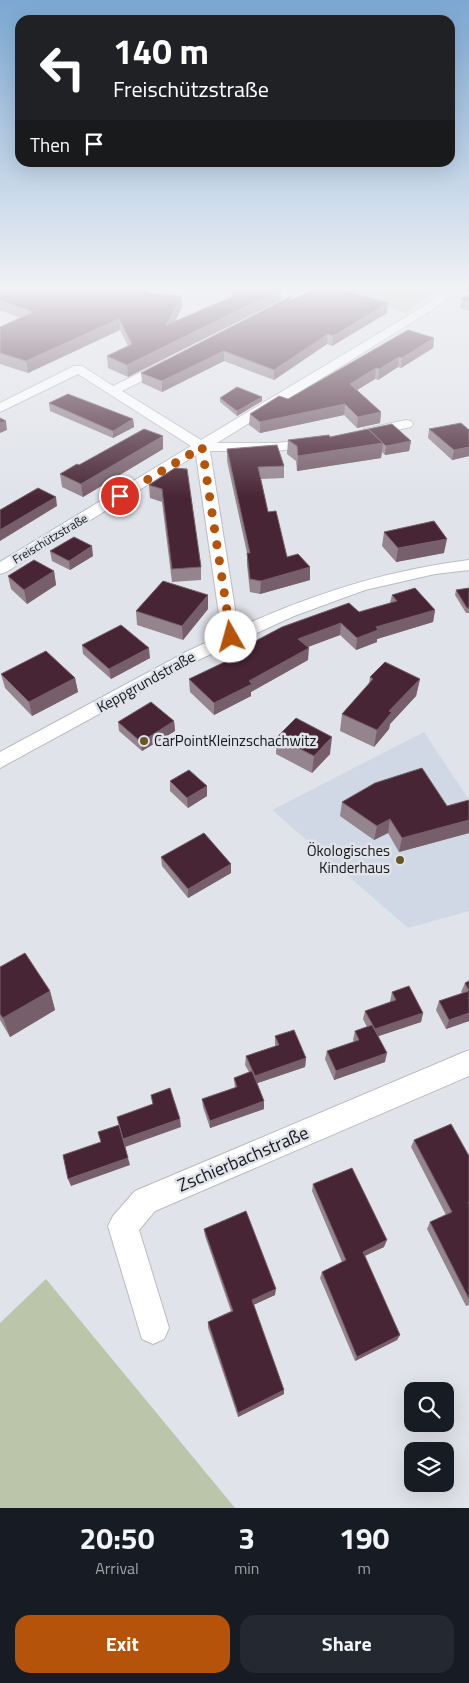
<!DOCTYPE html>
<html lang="en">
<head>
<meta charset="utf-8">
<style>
  :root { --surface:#171b24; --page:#242831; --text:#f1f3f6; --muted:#9ea1a6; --accent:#b45309 }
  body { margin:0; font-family:"Titillium Web",sans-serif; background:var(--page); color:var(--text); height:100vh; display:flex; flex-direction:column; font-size:19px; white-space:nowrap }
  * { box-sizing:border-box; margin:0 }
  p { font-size:16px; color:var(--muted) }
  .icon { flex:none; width:28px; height:28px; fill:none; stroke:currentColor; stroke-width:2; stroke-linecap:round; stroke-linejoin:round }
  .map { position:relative; height:1508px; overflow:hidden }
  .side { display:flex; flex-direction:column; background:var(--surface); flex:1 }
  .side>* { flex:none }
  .guide { position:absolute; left:15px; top:15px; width:440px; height:152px; border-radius:15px; box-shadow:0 5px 20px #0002; background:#202124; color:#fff; overflow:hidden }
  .tools { position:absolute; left:404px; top:1382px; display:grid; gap:10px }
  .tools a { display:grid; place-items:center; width:50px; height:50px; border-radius:10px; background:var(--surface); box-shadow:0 5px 20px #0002; font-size:25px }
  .pin { position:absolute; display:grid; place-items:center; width:42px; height:42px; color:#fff; margin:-21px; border:2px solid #fff; border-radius:50%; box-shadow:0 1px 5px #0007 }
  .me { position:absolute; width:55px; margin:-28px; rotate:353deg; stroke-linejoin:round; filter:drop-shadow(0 0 4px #0008) }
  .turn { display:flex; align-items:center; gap:18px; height:105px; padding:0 15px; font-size:22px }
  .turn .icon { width:65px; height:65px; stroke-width:2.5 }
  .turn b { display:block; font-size:35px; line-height:42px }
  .then { display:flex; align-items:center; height:48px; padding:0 15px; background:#0003; gap:10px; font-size:19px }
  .eta { display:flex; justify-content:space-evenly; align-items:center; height:85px; text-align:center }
  .eta b { font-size:30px; font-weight:700; line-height:35px }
  .primary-button { display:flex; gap:10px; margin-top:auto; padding:10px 15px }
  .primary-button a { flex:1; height:58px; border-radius:15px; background:var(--accent); color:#fff; font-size:20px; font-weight:700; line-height:58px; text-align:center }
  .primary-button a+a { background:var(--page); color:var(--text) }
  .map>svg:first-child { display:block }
  .built { fill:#d1d8e5 }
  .green { fill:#bac5a9 }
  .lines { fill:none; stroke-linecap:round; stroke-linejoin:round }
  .minor-casing { stroke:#b9bcc2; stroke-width:2 }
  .minor { fill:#fff; fill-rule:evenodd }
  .wall { fill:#94848e }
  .shaded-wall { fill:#765e6a }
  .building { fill:#482534; stroke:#765e6a }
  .route { stroke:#b45309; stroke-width:9; stroke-dasharray:0 16.2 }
  .poi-dot { fill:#675724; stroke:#e0e3e9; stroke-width:2 }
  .labels { text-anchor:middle; stroke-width:5; stroke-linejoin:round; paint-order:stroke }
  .far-street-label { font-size:12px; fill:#141618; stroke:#e0e3e9 }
  .street-label { font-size:15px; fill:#141618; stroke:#e0e3e9 }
  .poi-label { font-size:15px; fill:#141618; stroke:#e0e3e9; text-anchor:start }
  .near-street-label { font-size:18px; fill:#141618; stroke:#e0e3e9 }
</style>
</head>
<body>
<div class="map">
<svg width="469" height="1508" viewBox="0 0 469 1508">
  <rect width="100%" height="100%" fill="#e0e3e9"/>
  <path class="built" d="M424,732L469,800V911L408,928L272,810Z"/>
  <path class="green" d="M331,287H445L404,313Z
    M46,1279L235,1508H0V1323Z"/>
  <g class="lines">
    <defs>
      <path id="minor" d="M310,287H322L271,314H263L261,312Z
        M451,287H462L432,310L217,443H276L314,439L321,443L319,446L276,451H210L238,628C312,594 388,570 469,560V570L435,574L365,590L294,616L198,660L0,768V752L186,652L222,635L196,455L6,572L0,574V562L191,446L78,374L0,412V403L74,366H82L113,386L166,360L172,364L170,367L122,391L201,440L424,306Z
        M406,420L411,421L413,424L411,427L369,436L362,432L364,429Z
        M469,1050V1076L155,1211L139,1230L169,1328L164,1339L153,1344L142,1339L108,1226L113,1216L135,1191Z"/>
    </defs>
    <use href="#minor" class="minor-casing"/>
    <use href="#minor" class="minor"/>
  </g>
  <path class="wall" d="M464,287H469V291L463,290Z
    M281,289V300L128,377L108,368L107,356L128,346L120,330L28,373L0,364V327L20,318L0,310V292L152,294L182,307L175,322Z
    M469,295V311L460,308L461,299Z
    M291,300L388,303L387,313L332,346L327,344L274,380L224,361L162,392L142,383L141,373Z
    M434,338L433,348L401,368L398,367L378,380L375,379L357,390L381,412L380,423L357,428L344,415L260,433L249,425L250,414L288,399Z
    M262,397V401L237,416L220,402V398Z
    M49,403L133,419L134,427L113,438L50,411Z
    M429,429L469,430V456L452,460L428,438Z
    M163,436V449L83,497L62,487L60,474L79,465Z
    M330,437L411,441L409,451L385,455L382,452L381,458L297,471L296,461L287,454L288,440Z
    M227,449L284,466V478L261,479L268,512L287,557L310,567V580L260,594L250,592L247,565V553L227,461Z
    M175,468L201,567V580L172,582L162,502L150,498L149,485Z
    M384,532L444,553L396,562L382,546Z
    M50,551L93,556L70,570L52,561Z
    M54,571L56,585L27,604L11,589L8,576Z
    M469,588V613H466L455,595L456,590Z
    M392,595L435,610L433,622L377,639V642L356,650L340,635L308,647V660L251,692V696L214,715L190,692L189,679L248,651V645L390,603Z
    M208,609L183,640L137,625L136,611Z
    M82,645L150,658L111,679L83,654Z
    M1,674L75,678L78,692L32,716L5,688Z
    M370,677L420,679L416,696L390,724L389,729L374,747L340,731L342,714L369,684Z
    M174,721L175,731L142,751L119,731L118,722Z
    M277,737L330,754L312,773L276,754Z
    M170,781L207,786V796L188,808L170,791Z
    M469,800V833L399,852L388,833L374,840L340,816L342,802L447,806Z
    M161,857L231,873L188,898L162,866Z
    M0,967L50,991L55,1010L10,1037L0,1020Z
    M469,981V1021L446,1029L436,1010L439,1001L462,993L461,992L465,983Z
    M392,992L423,1013L421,1022L378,1036L385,1062L334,1080L325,1059L327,1051L354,1042L353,1040L355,1031L367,1027L363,1019L365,1011L390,1002V1001Z
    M275,1036L306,1058L305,1067L257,1083L264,1101V1109L210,1128L203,1107L202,1099L235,1088L234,1078L249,1072L245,1065L246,1056L275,1046Z
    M414,1140L469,1156V1305L466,1306L427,1229L430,1222L446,1215L411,1147Z
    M313,1184L384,1247L365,1256L400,1335L397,1340L355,1361L320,1278L322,1272L342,1262L312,1191Z
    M204,1229L275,1295L253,1305L284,1394L238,1417L208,1328V1322L231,1311L205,1236Z"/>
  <path class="shaded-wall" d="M281,289V300L128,377L127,365Z
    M182,296V307L167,337L166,325Z
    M388,303L387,313L332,346L333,336Z
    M119,319L120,330L28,373L26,361Z
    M328,334L327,344L274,380V370Z
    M434,338L433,348L401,368L402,358Z
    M224,351V361L162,392V381Z
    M399,357L398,367L378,380L379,369Z
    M376,368L375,379L349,395L350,384Z
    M262,397V401L237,416V411Z
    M345,404L344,415L260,433V422Z
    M381,412L380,423L357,428L358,417Z
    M133,419L134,427L113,438V431Z
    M6,421L7,430L0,433V423Z
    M163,436V449L83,497L81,484Z
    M411,441L409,451L385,455L386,446Z
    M383,443L381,458L297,471L298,456Z
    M469,447V456L452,460L454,450Z
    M56,497L57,506L0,541V530Z
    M447,539L444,553L396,562L398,548Z
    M92,546L93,556L70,570L69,561Z
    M310,567V580L260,594L261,581Z
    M54,571L56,585L27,604L24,590Z
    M208,595V609L183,640L182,626Z
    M435,610L433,622L377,639V642L356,650L357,638L376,627Z
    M341,623L340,635L297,651L298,639Z
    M149,648L150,658L111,679L109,669Z
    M309,648L308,660L251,692V696L214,715V703L249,681Z
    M75,678L78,692L32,716L29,702Z
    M420,679L416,696L390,724L389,729L374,747L377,730L389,711Z
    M174,721L175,731L142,751L141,742Z
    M332,737L330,754L312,773L314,756Z
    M207,786V796L188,808L187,798Z
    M390,819L388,833L374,840L377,826Z
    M469,820V833L399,852L402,838Z
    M231,864V873L188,898V889Z
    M50,991L55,1010L10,1037L3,1018Z
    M423,1013L421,1022L373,1038L375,1029Z
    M469,1013V1021L446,1029L449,1020Z
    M387,1053L385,1062L334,1080L336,1071Z
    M306,1058L305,1067L255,1084V1076Z
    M264,1101V1109L210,1128V1121Z
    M180,1119L181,1127L125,1147L123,1139Z
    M128,1158L130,1165L71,1186L68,1179Z
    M387,1240L384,1247L360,1258L363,1252Z
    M276,1289L275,1295L251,1306L252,1300Z
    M400,1335L397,1340L355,1361L357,1357Z
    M284,1390V1394L238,1417V1413Z"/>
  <path class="building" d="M2,287H139L152,294L182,296L166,325L232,297L234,287H275L281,289L127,365L107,356L132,344L119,319L26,361L0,353V327L33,312L0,300V292Z
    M320,287H332L388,303L333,336L328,334L274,370L224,351L162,381L141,373L291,296V300Z
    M469,295V301L461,299Z
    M408,330L434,338L402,358L399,357L379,369L376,368L350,384L381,412L358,417L345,404L260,422L250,414L279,396L288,399Z
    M237,387L262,397L237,411L220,398Z
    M68,394L133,419L113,431L49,403Z
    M0,418L6,421L0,423Z
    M461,423L469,430V447L454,450L429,429Z
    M392,424L411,441L386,446L368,429Z
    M144,429L163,436L81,484L60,474L77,464L79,465Z
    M368,429L383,443L298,456L297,446L288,440L329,435L330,437Z
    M277,445L284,466L258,467L268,512L276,511L287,557L298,554L310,567L261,581L250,579L247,553H250L227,449Z
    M175,468L187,469L201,567L172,569L162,489L149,485Z
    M38,488L56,497L0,530V510Z
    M434,521L447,539L398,548L384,532Z
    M74,537L92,546L69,561L50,551Z
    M34,560L54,571L24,590L8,576Z
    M163,581L208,595L182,626L136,611Z
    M415,588L435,610L376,627L378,630L357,638L341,623L298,639L309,648L249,681L252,684L214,703L189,679L252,649L248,645L282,627L349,603L359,612L397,601L392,595Z
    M469,588V608H467L456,590Z
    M121,625L149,648L109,669L82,645Z
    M46,651L75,678L29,702L1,674Z
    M385,662L420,679L389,711L392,712L377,730L342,714L373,679L370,677Z
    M151,702L174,721L141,742L118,722Z
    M296,718L332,737L314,756L277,737Z
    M422,768L447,806L469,800V820L402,838L390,819L377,826L342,802L375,783Z
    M189,770L207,786L187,798L170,781Z
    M204,833L231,864L188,889L161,857Z
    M25,953L50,991L3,1018L0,1014V967Z
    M469,981V991L465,983Z
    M409,986L423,1013L375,1029L365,1011L396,1000L392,992Z
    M469,991V1013L449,1020L439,1001Z
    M372,1025L387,1053L336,1071L327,1051L359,1040L355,1031Z
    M294,1030L306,1058L255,1076L246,1056L279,1045L275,1036Z
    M252,1071L264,1101L210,1121L202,1099L237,1087L234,1078Z
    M170,1088L180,1119L123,1139L117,1117L153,1104L151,1095Z
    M451,1124L469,1156V1202H468L469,1204V1299L430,1222L452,1212L414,1140Z
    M119,1125L128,1158L68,1179L63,1155L101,1142L98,1132Z
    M352,1168L387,1240L363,1252L400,1335L357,1357L322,1272L346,1260L313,1184Z
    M246,1211L276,1289L252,1300L284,1390L238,1413L208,1322L233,1311L204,1229Z"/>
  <linearGradient id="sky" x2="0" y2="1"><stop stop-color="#7ba7d2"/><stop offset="0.58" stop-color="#f1f2f5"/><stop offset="1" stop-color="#f1f2f5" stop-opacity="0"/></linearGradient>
  <rect width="469" height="498" fill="url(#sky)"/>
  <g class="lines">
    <path class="route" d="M120,496L202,447L231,637"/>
  </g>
  <g class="poi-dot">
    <circle cx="144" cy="741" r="5"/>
    <circle cx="400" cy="860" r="5"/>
  </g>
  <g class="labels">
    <g class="far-street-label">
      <text transform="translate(50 539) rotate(-31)" y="4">Freischützstraße</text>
    </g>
    <g class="street-label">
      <text transform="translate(146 682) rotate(-29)" y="5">Keppgrundstraße</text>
    </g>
    <g class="poi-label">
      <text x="154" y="746">CarPointKleinzschachwitz</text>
      <text x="390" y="856" text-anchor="end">Ökologisches<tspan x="390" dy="17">Kinderhaus</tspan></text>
    </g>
    <g class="near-street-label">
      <text transform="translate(243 1159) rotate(-23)" y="6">Zschierbachstraße</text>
    </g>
  </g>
</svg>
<div class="tools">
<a><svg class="icon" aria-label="search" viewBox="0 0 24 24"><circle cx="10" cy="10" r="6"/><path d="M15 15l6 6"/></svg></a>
<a><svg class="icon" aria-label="layers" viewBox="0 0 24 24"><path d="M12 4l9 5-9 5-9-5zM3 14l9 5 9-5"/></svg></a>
</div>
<div class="pin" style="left:120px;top:496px;background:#d93025"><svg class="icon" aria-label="arrive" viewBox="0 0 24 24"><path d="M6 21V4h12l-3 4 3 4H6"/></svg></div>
<svg class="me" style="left:231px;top:637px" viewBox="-20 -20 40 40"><circle r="19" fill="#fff"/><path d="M0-13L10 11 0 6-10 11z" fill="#b45309"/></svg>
<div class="guide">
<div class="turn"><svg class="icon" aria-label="left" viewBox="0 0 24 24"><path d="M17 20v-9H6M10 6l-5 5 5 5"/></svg><div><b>140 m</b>Freischützstraße</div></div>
<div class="then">Then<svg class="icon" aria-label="arrive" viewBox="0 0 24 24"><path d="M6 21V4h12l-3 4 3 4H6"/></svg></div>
</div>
</div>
<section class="side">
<div class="eta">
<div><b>20:50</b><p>Arrival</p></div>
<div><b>3</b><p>min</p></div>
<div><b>190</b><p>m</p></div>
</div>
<div class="primary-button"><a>Exit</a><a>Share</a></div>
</section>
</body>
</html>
